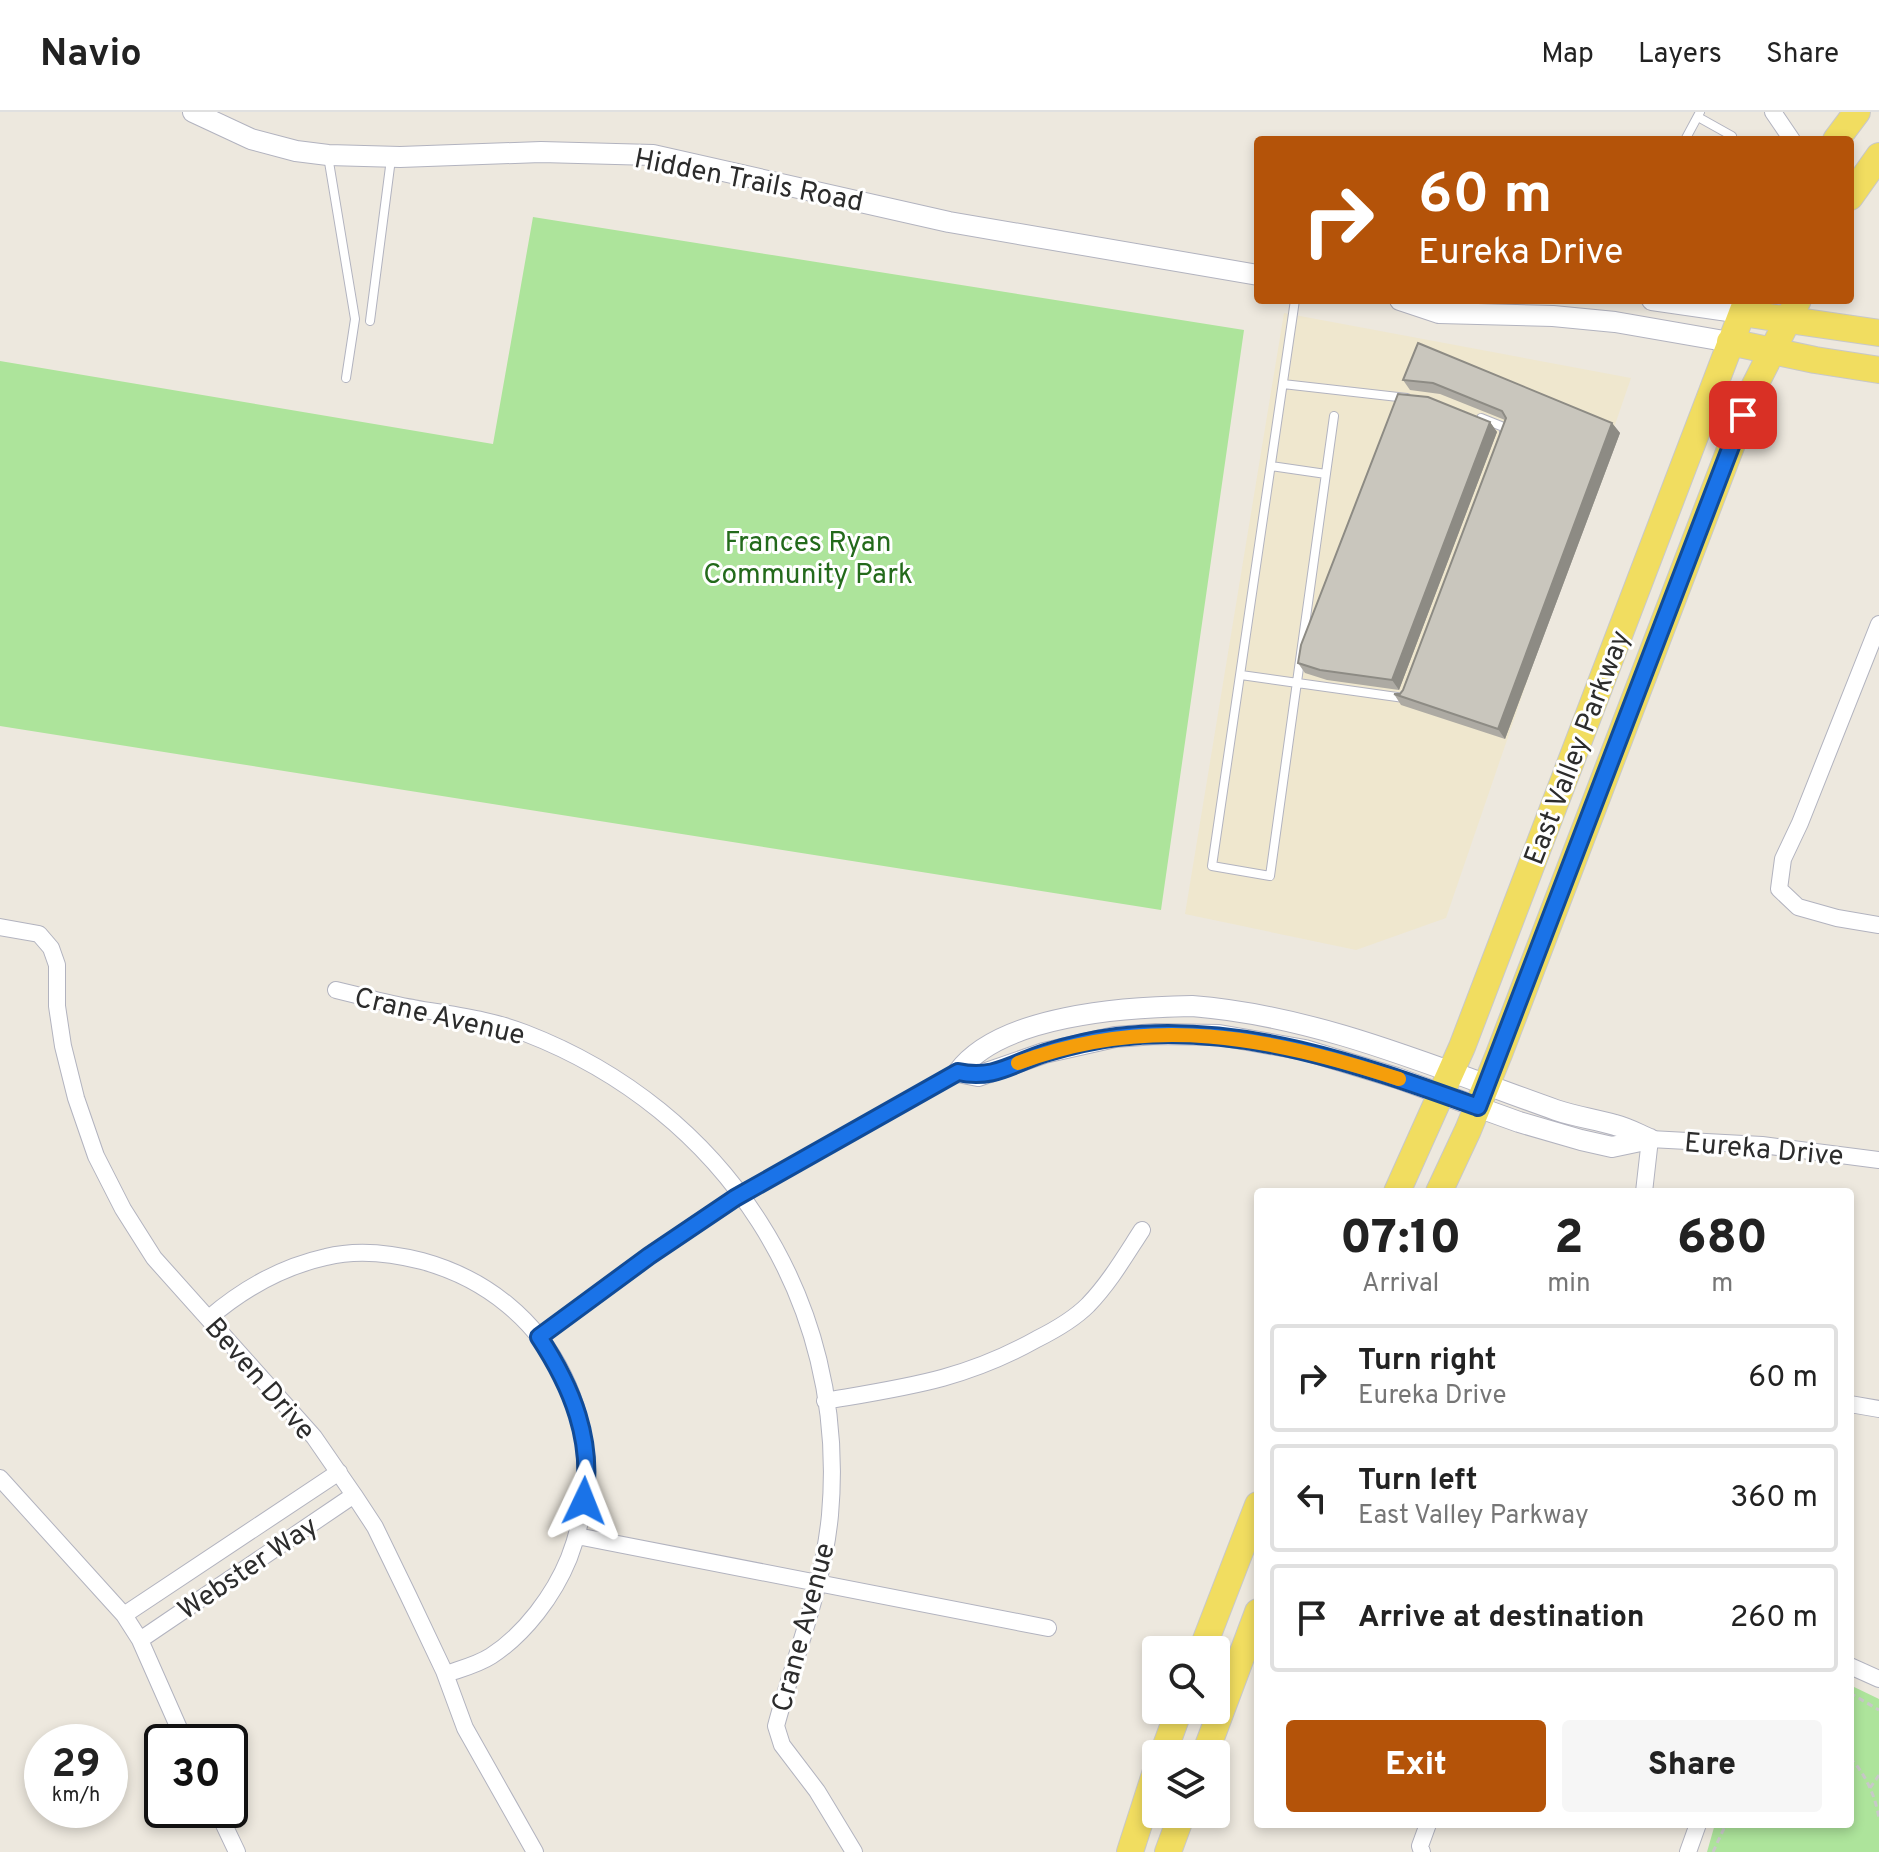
<!DOCTYPE html>
<html lang="en">
<head>
<meta charset="utf-8">
<style>
  :root { --surface:#fff; --page:#f6f6f6; --text:#222; --muted:#767676; --line:#e0e0e0; --accent:#b45309 }
  body { margin:0; font-family:Overpass,sans-serif; background:var(--page); color:var(--text); height:100vh; display:flex; flex-direction:column; font-size:30px; white-space:nowrap }
  * { box-sizing:border-box; margin:0 }
  p { font-size:26px; color:var(--muted) }
  .icon { flex:none; width:44px; height:44px; fill:none; stroke:currentColor; stroke-width:2; stroke-linecap:round; stroke-linejoin:round }
  .map { position:relative; flex:1; overflow:hidden }
  .drawer { position:absolute; left:1254px; top:1076px; width:600px; height:640px; display:flex; flex-direction:column; background:var(--surface); border-radius:8px; box-shadow:0 4px 12px #0003 }
  .drawer>* { flex:none }
  .banner { position:absolute; left:1254px; top:24px; width:600px; height:168px; border-radius:8px; box-shadow:0 4px 12px #0003; background:#b45309; color:#fff; overflow:hidden }
  .tools { position:absolute; left:1142px; top:1524px; display:grid; gap:16px }
  .tools a { display:grid; place-items:center; width:88px; height:88px; border-radius:8px; background:var(--surface); box-shadow:0 4px 12px #0003; font-size:40px }
  .speed { position:absolute; left:24px; top:1612px; display:flex; gap:16px; font-size:40px; font-weight:700; text-align:center }
  .speed>* { display:grid; place-content:center; width:104px; height:104px; border-radius:50%; background:var(--surface); box-shadow:0 4px 12px #0003; line-height:1 }
  .speed small { font-size:20px; font-weight:400 }
  .speed .limit { border:4px solid #111; border-radius:12px; background:#fff; color:#111 }
  .pin { position:absolute; display:grid; place-items:center; width:68px; height:68px; color:#fff; margin:-34px; border-radius:16px; box-shadow:0 4px 12px #0006 }
  .me { position:absolute; width:88px; margin:-44px; rotate:2deg; stroke-linejoin:round; filter:drop-shadow(0 0 6px #0008) }
  .turn { display:flex; align-items:center; gap:28px; height:168px; padding:0 32px; font-size:36px }
  .turn .icon { width:104px; height:104px; stroke-width:2.5 }
  .turn b { display:block; font-size:56px; line-height:68px }
  .eta { display:flex; justify-content:space-evenly; align-items:center; height:136px; text-align:center }
  .eta b { font-size:48px; font-weight:800; line-height:56px }
  .action { display:flex; gap:16px; margin-top:auto; padding:16px 32px }
  .action a { flex:1; height:92px; border-radius:8px; background:var(--accent); color:#fff; font-size:32px; font-weight:800; line-height:92px; text-align:center }
  .action a+a { background:var(--page); color:var(--text) }
  ul { padding:0; list-style:none }
  li { display:flex; align-items:center; gap:24px; height:108px; margin:0 16px 12px; padding:0 16px; border:4px solid var(--line); border-radius:8px }
  li div { flex:1 }
  li b { display:block; font-size:30px }
  li em { font-style:normal }
  header { display:flex; align-items:center; gap:48px; box-sizing:border-box; height:112px; padding:0 40px; background:var(--surface); border-bottom:2px solid var(--line) }
  header strong { font-size:38px }
  nav { display:flex; gap:44px; margin-inline-start:auto; font-size:28px }
  .map>svg:first-child { display:block }
  .education { fill:#efe7ce }
  .green { fill:#ade49b }
  .lines { fill:none; stroke-linecap:round; stroke-linejoin:round }
  .service-casing { stroke:#b2b3bf; stroke-width:10 }
  .minor-casing { stroke:#b2b3bf; stroke-width:18 }
  .tertiary-casing { stroke:#b2b3bf; stroke-width:22 }
  .primary-casing { stroke:#c8c8c8; stroke-width:28 }
  .path { stroke:#c8c8c8; stroke-width:3; stroke-dasharray:6 4; stroke-linecap:butt }
  .service { stroke:#fff; stroke-width:8 }
  .minor { stroke:#fff; stroke-width:16 }
  .tertiary { stroke:#fff; stroke-width:20 }
  .primary { stroke:#f1dd60; stroke-width:26 }
  .wall { fill:#adaaa3 }
  .shaded-wall { fill:#8d8b84 }
  .building { fill:#c9c6bd; stroke:#8d8b84; stroke-width:2 }
  .route-casing { stroke:#114b97; stroke-width:20 }
  .route { stroke:#1a73e8; stroke-width:14 }
  .slow { stroke:#f59e0b; stroke-width:14 }
  .labels { text-anchor:middle; stroke-width:6; stroke-linejoin:round; paint-order:stroke }
  .street-label { font-size:28px; fill:#2c2c2c; stroke:#fff }
  .park-label { font-size:28px; fill:#236a1b; stroke:#fff }
</style>
</head>
<body>
<header>
<strong>Navio</strong>
<nav><a>Map</a><a>Layers</a><a>Share</a></nav>
</header>
<div class="map">
<svg width="1879" height="1740" viewBox="0 0 1879 1740">
  <rect width="100%" height="100%" fill="#ede8de"/>
  <path class="education" d="M1284,201L1631,266L1446,806L1356,838L1185,802Z"/>
  <path class="green" d="M533,105L1244,218L1161,798L0,614V249L493,332Z
    M1850,1573L1879,1587V1740H1707L1715,1712H1850Z"/>
  <g class="lines">
    <defs>
      <path id="service" d="M1698,5L1732,24L1730,28
        M1685,28L1700,0
        M328,44L355,207L346,266
        M1295,188L1212,754L1270,764L1334,304
        M370,209L391,47
        M1283,272L1407,286
        M1481,306L1506,316L1504,320
        M1271,354L1326,362
        M1241,563L1404,586V583"/>
      <path id="minor" d="M1773,0L1792,28
        M1879,512L1800,711L1783,747L1779,777L1798,795L1837,806L1879,813
        M0,815L39,822L51,836L57,853V894L63,934L76,986L96,1044L123,1097L154,1146L314,1325L354,1383L375,1415L408,1483L444,1559L465,1616L535,1740
        M336,878C362,884 387,892 413,896C451,903 490,907 525,921C725,998 849,1188 830,1403C823,1476 795,1543 776,1614L782,1633L817,1679L854,1740
        M1644,1080L1650,1027L1762,1033L1879,1048
        M209,1206C244,1176 281,1155 326,1145C357,1137 391,1141 422,1149C554,1185 618,1319 569,1446C554,1483 525,1522 491,1544C477,1553 460,1557 446,1562
        M539,1225L649,1144L735,1086L958,960
        M825,1289C906,1275 964,1268 1037,1227C1055,1218 1074,1207 1088,1193C1110,1170 1125,1144 1142,1118
        M1850,1292L1879,1297
        M0,1366L124,1503L140,1528L185,1630
        M577,1424L1048,1516
        M124,1503L339,1360
        M140,1528L354,1383
        M1850,1554L1879,1567
        M217,1698L237,1740
        M1422,1740L1420,1734L1428,1712
        M1688,1740L1698,1712"/>
      <path id="tertiary" d="M193,0L251,27L296,39L328,43L400,45L541,40L653,43L949,110L1258,163
        M1400,188L1439,201L1553,204L1615,210L1730,230
        M1652,188L1742,201
        M1192,894C1319,904 1437,956 1556,998C1576,1005 1596,1007 1615,1013C1627,1016 1638,1022 1650,1027L1612,1035L1581,1028L1519,1010L1397,966L1305,938L1219,923L1156,922L1115,925L1044,941L978,964L958,960C1000,903 1126,895 1192,894Z"/>
      <path id="primary" d="M1836,28L1857,0
        M1850,85L1879,44
        M1742,201L1879,221
        M1730,230L1815,248L1879,258
        M1397,1080L1462,935L1747,188
        M1439,1080L1468,1018L1499,942L1753,277L1798,188
        M1202,1538L1258,1393
        M1163,1642L1179,1598
        M1205,1642L1258,1500
        M1130,1740L1156,1659
        M1168,1740L1182,1702"/>
    </defs>
    <use href="#service" class="service-casing"/>
    <use href="#minor" class="minor-casing"/>
    <use href="#tertiary" class="tertiary-casing"/>
    <use href="#primary" class="primary-casing"/>
    <path class="path" d="M1850,1581L1879,1598
      M1850,1646C1865,1661 1876,1685 1879,1707
      M1870,1676L1879,1663
      M1713,1740L1726,1712"/>
    <use href="#service" class="service"/>
    <use href="#minor" class="minor"/>
    <use href="#tertiary" class="tertiary"/>
    <use href="#primary" class="primary"/>
  </g>
  <path class="wall" d="M1418,231L1612,311L1620,321L1505,627L1401,593L1394,582H1400L1403,578L1505,308L1440,282L1410,278L1403,268Z
    M1490,310L1497,320L1399,578L1327,568L1305,561L1298,551Z"/>
  <path class="shaded-wall" d="M1490,310L1497,320L1399,578L1392,568Z
    M1612,311L1620,321L1505,627L1498,617Z"/>
  <path class="building" d="M1418,231L1612,311L1498,617L1394,582H1400L1403,578L1506,306L1502,299L1433,271L1403,268Z
    M1398,282L1428,285L1490,310L1392,568L1320,558L1298,551L1301,533Z"/>
  <g class="lines">
    <defs>
      <path id="route" d="M584,1389C594,1329 572,1275 539,1225L649,1144L735,1086L958,960C994,968 1013,951 1045,941C1068,934 1093,928 1117,925C1243,910 1361,953 1478,995L1743,303"/>
    </defs>
    <use href="#route" class="route-casing"/>
    <use href="#route" class="route"/>
    <path class="slow" d="M1018,951C1151,901 1268,925 1399,967"/>
  </g>
  <g class="labels">
    <g class="street-label">
      <text transform="translate(749 67) rotate(11)" y="10">Hidden Trails Road</text>
      <text transform="translate(1576 635) rotate(-69)" y="10">East Valley Parkway</text>
      <text transform="translate(440 903) rotate(13)" y="10">Crane Avenue</text>
      <text transform="translate(1764 1036) rotate(5)" y="10">Eureka Drive</text>
      <text transform="translate(261 1266) rotate(49)" y="10">Beven Drive</text>
      <text transform="translate(247 1455) rotate(-34)" y="10">Webster Way</text>
      <text transform="translate(802 1515) rotate(-75)" y="10">Crane Avenue</text>
    </g>
    <g class="park-label">
      <text x="808" y="439">Frances Ryan<tspan x="808" dy="32">Community Park</tspan></text>
    </g>
  </g>
</svg>
<div class="tools">
<a><svg class="icon" aria-label="search" viewBox="0 0 24 24"><circle cx="10" cy="10" r="6"/><path d="M15 15l6 6"/></svg></a>
<a><svg class="icon" aria-label="layers" viewBox="0 0 24 24"><path d="M12 4l9 5-9 5-9-5zM3 14l9 5 9-5"/></svg></a>
</div>
<div class="speed"><div>29<small>km/h</small></div><div class="limit">30</div></div>
<div class="pin" style="left:1743px;top:303px;background:#d93025"><svg class="icon" aria-label="arrive" viewBox="0 0 24 24"><path d="M6 21V4h12l-3 4 3 4H6"/></svg></div>
<svg class="me" style="left:584px;top:1389px" viewBox="-20 -20 40 40"><path d="M0-17L14 15 0 8-14 15z" fill="#1a73e8" stroke="#fff" stroke-width="4"/></svg>
<div class="banner">
<div class="turn"><svg class="icon" aria-label="right" viewBox="0 0 24 24"><path d="M7 20v-9h11M14 6l5 5-5 5"/></svg><div><b>60 m</b>Eureka Drive</div></div>
</div>
<section class="drawer">
<div class="eta">
<div><b>07:10</b><p>Arrival</p></div>
<div><b>2</b><p>min</p></div>
<div><b>680</b><p>m</p></div>
</div>
<ul>
<li><svg class="icon" aria-label="right" viewBox="0 0 24 24"><path d="M7 20v-9h11M14 6l5 5-5 5"/></svg><div><b>Turn right</b><p>Eureka Drive</p></div><em>60 m</em></li>
<li><svg class="icon" aria-label="left" viewBox="0 0 24 24"><path d="M17 20v-9H6M10 6l-5 5 5 5"/></svg><div><b>Turn left</b><p>East Valley Parkway</p></div><em>360 m</em></li>
<li><svg class="icon" aria-label="arrive" viewBox="0 0 24 24"><path d="M6 21V4h12l-3 4 3 4H6"/></svg><div><b>Arrive at destination</b></div><em>260 m</em></li>
</ul>
<div class="action"><a>Exit</a><a>Share</a></div>
</section>
</div>
</body>
</html>
